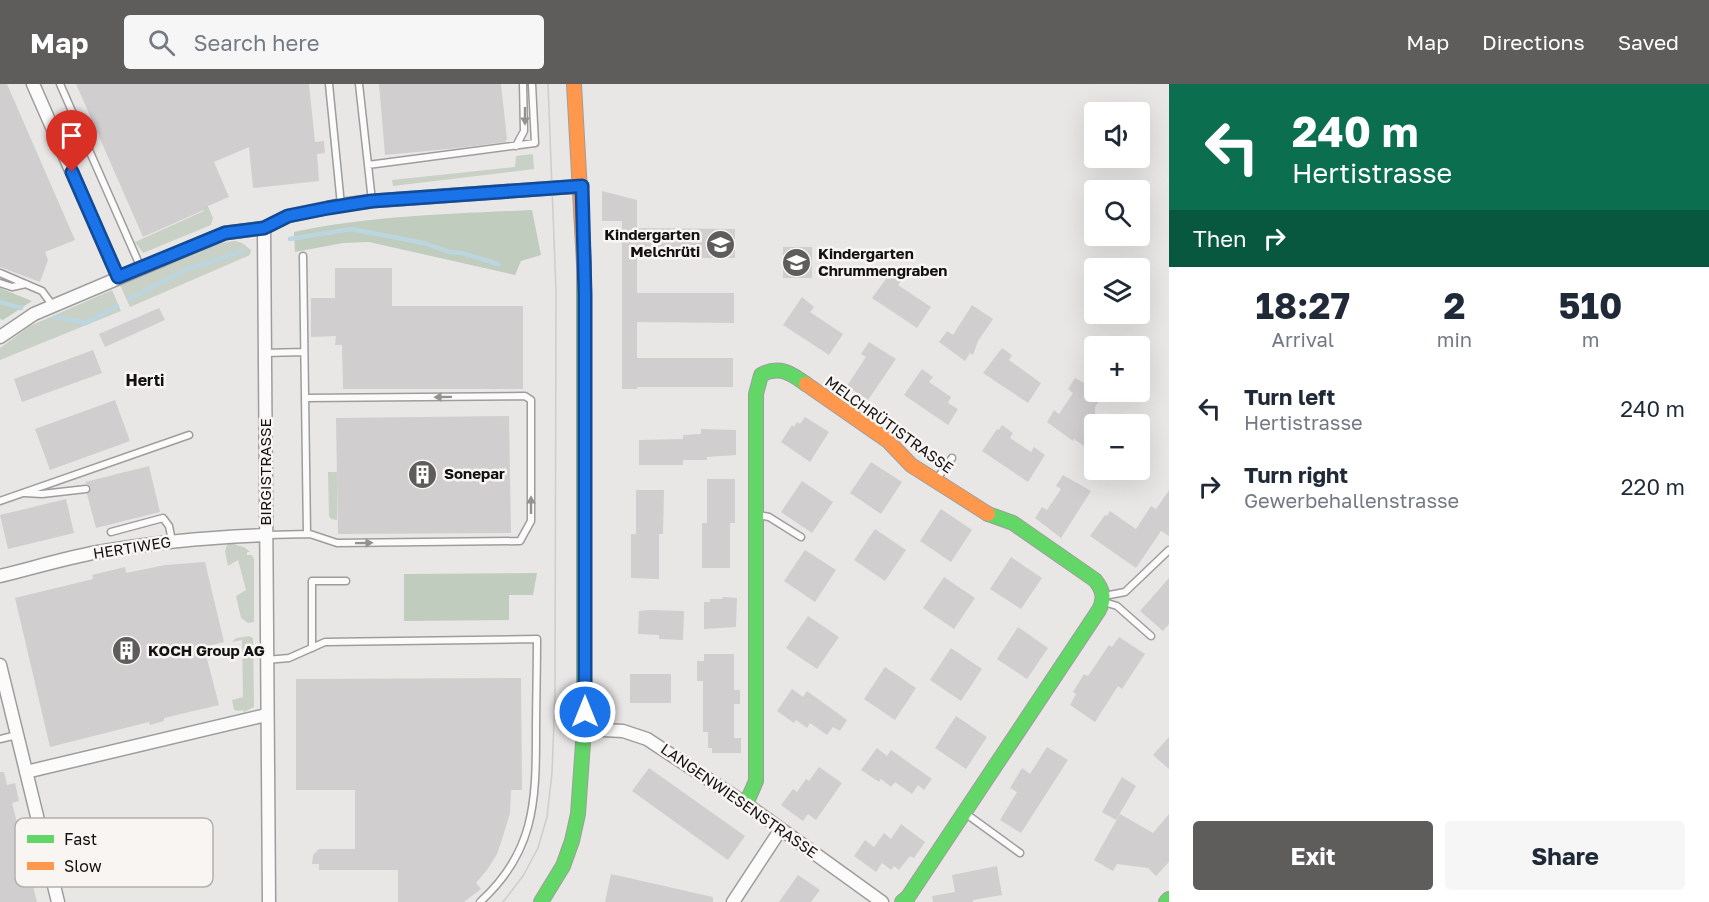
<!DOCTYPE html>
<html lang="en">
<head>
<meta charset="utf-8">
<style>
  :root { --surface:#fff; --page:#f6f6f7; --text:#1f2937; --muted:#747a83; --accent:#5e5d5c }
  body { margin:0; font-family:"Golos Text",sans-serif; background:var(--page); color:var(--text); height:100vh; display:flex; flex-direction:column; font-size:22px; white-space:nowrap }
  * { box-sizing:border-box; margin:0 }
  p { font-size:20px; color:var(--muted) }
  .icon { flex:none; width:33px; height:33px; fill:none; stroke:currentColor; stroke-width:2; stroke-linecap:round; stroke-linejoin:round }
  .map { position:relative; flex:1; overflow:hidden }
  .sheet { display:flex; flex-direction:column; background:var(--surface); width:540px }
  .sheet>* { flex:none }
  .top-card { background:#0b6e4f; color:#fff; overflow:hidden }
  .buttons { position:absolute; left:1084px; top:18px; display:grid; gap:12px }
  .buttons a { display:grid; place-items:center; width:66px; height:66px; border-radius:6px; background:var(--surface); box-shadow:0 6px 24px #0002; font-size:30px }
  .pin { position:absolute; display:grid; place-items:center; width:51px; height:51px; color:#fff; margin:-62px -26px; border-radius:50% 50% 50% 0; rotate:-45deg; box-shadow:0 0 6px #0007 }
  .pin .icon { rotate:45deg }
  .me { position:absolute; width:66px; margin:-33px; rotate:0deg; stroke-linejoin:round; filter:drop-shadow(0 0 4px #0008) }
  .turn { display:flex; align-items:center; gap:21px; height:126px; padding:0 24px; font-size:27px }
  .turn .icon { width:78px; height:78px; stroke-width:2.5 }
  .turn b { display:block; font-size:42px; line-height:51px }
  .then { display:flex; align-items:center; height:57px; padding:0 24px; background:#0003; gap:12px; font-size:22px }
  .eta { display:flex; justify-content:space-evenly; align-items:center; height:102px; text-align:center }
  .eta b { font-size:36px; font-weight:700; line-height:42px }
  .primary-button { display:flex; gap:12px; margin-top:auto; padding:12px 24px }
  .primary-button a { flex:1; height:69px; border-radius:6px; background:var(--accent); color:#fff; font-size:24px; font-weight:700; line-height:69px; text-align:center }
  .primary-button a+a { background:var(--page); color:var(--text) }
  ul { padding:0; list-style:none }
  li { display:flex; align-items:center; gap:18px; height:78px; padding:0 24px }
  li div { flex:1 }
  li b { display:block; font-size:22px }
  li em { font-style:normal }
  header { display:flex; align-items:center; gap:36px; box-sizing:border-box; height:84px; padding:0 30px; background:var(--accent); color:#fff }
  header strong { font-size:28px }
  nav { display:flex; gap:33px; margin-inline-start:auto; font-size:21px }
  .search { width:420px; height:54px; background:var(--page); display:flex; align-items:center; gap:15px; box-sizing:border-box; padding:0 21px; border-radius:6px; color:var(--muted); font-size:22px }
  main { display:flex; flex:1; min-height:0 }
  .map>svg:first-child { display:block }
  .green { fill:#c9d0c6 }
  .forest { fill:#c0ccbd }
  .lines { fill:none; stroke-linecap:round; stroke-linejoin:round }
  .stream { stroke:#bcd6df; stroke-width:4.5 }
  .building { fill:#d0cece }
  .lane-casing { stroke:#9f9d9c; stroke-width:9 }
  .street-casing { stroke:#9f9d9c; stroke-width:15 }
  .fast-casing { stroke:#9f9d9c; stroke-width:16 }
  .slow-casing { stroke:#9f9d9c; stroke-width:16 }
  .lane { stroke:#fcfbfb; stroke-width:6 }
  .street { stroke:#fcfbfb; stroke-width:12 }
  .fast { stroke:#63d668; stroke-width:14 }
  .slow { stroke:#ff974d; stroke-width:14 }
  .tram { stroke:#cdcdcc; stroke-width:1.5 }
  .oneway { fill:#939292 }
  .route-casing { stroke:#114b97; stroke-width:15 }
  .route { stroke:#1a73e8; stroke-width:10 }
  .labels { text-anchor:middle; stroke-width:5; stroke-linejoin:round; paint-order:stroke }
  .poi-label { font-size:15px; font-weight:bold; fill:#131212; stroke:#f8f5f2; text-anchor:start }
  .street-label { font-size:15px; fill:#131212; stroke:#f8f5f2 }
  .neighbourhood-label { font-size:16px; font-weight:bold; fill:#131212; stroke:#f8f5f2 }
  .key { fill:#f8f5f2; stroke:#b3b1af; stroke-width:1.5 }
  .key-label { font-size:16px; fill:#131212 }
</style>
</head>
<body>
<header>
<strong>Map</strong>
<div class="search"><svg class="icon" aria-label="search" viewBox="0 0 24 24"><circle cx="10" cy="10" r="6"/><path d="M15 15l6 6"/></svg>Search here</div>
<nav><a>Map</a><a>Directions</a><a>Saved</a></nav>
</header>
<main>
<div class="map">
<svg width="1169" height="818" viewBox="0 0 1169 818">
  <rect width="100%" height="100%" fill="#e9e7e6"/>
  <path class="green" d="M533,70L534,85L393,102L392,96L515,83L516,72Z
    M207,120L213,134L211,141L143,169L135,158L204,127L202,122Z
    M236,157L242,159L251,166L250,171L130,223L120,201C147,190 210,157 236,157Z
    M112,206L121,227L0,276V264L30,242Z
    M328,388H337V436L331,435L329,432Z
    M236,457V461L244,463L250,468H247V471H252L254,475V538L248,539L241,534L236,512L246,506L238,476L228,482L225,467L227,461Z
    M249,552L253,554L254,623L244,628L243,626L239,627L234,626L232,616L243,613L242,556L232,558L236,554Z"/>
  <path class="forest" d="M532,126L541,171L521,177L515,191L369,158L343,159L295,168L294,148C373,131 453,130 532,126Z
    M0,204L32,217L3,236L0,235Z
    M537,489L533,511H509V536L404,537V490Z"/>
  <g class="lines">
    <path class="stream" d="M290,155L351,145L424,159L449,168L462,169L498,180
      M129,215L188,185L243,167
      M0,218L21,224
      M55,233L86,239L117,222"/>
  </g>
  <path class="building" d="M0,0H7L75,156L45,168L48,176L40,198L0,183Z
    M76,0H309L315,58L324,57L325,69L317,70L319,97L253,104L249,63L214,78L229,113L203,124L204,126L143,153Z
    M379,0H501L507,55L505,58L458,64L385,71Z
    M602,107L637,116V144L735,145V174H637V209H734V239L637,238V274H733V303H637V305H622V137H602Z
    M783,163H812V194H783Z
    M335,184H392V222H523V305H343L342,261H335L336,252L311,253V214H335Z
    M891,188L902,196L898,201L931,223L917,244L872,214Z
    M802,213L814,223L810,228L843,250L829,271L783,241Z
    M972,221L993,235L978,257L973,271L970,269L965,277L939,258L947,247L953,251Z
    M159,224L165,236L105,263L99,250Z
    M869,258L896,275L868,316L847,302L866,273L861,270Z
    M1002,264L1012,271L1009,276L1041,299L1028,319L983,289Z
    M93,266L102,289L22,318L14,295Z
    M922,285L933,293L929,298L951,313L948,319L958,325L948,341L904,311Z
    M1075,294L1095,305V308L1103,310L1095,323V370L1074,355L1073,357L1047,338L1054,326L1059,330L1073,309L1068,305Z
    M115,316L130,357L50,386L35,345Z
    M509,332L511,449L338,450L336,334Z
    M805,333L829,348L810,378L781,358L792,341L794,343L797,338L800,340Z
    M1002,341L1013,349L1010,354L1031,368L1034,363L1045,371L1028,398L982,367L997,345L999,346Z
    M701,345L736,346V371L707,373V376H683V381H639V356L683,355V351L701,350Z
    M871,378L902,398L881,430L850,409Z
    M149,382L160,428L96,444L87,410L91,404L85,398Z
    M1063,391L1091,407L1061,454L1035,434L1042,423L1047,426L1061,405L1056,402Z
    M707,395H735V439H730V484H702V439H707Z
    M802,397L833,418L812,449L781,428Z
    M636,406H664L663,450H659V495L631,494V450H636Z
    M1169,406V452L1161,447L1136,484L1090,452L1105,431L1107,432L1110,427L1136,445L1151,422L1156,425Z
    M66,415L74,449L8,465L0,431Z
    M941,425L972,446L951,478L920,457Z
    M875,445L906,466L885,497L854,476Z
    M805,466L836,486L815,518L784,497Z
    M1011,473L1042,494L1021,525L990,505Z
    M205,478L224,558L204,563L219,621L164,634V637L150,641L149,638L50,663L15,514L93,495L92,491L125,483L126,489L165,481Z
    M944,493L975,514L954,545L923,524Z
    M1169,494V540L1163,547L1140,527Z
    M723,513L737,514L736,543L704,545V518H710V515H722Z
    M649,526L684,527L683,556L659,555V551L638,550L639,527Z
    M808,532L839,553L817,585L786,564Z
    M1018,543L1048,564L1027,595L997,575Z
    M1119,553L1145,570L1122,605L1118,602L1095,638L1070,621L1076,610L1073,608L1084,590L1088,592L1109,561L1112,563Z
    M951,564L982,585L961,617L930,596Z
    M704,570H734V606H740V620H734V654H741V669H712V664H708V648H703V597H697V577H704Z
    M885,583L916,604L895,636L864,615Z
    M630,590H671V619H630Z
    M521,594L522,706H511L510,729L504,749L497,770L487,786L476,799L481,805L464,818H398V786H319V780H312L313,771L319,765H355V706H296V595Z
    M792,605L803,613L807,607L847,636L840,647L833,643L827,651L810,639L807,644L796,636L794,639L777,627Z
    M956,632L987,653L966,685L935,664Z
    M1169,653V685L1153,671Z
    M1047,663L1068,676L1021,749L1000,736L1017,708L1010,704L1022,684L1030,690Z
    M877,664L887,672L891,666L932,695L924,706L918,701L912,710L895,698L891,703L881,695L879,698L861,686Z
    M819,683L842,699L816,736L808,730L803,737L781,721L793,705L797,708L806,695L809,697Z
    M649,684L745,752L728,776L632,707Z
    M0,688H4L7,701L15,699L19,717L12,719L37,818H0Z
    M1122,693L1136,702L1116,736L1102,728Z
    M1120,730L1153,749L1169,730V778L1156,792L1148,784L1117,780L1113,787L1094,776Z
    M901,740L925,758L914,774L910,772L899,786L894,782L891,786L882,779L876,788L854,772L865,756L874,763L884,749L891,755Z
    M997,782L1002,811L973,816V818H933L932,812L955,808L952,791Z
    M611,790L713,813V818H605Z
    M798,791L820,806L811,818H779Z"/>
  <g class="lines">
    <defs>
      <path id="lane" d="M60,0L141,184
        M329,0L341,121
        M359,0L372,117
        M516,62L524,47L523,0
        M368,81L535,59L532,0
        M303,172L307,450
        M0,189L42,207L53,222
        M0,199L12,203L26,200
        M265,269L304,268
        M936,396L952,374
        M25,409L42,410L86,405
        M0,417L189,351
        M759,431L769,433L801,453
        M111,448L163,434L169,442L172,457
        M267,451L310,450L337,459L520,457L531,437V316L525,312L305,314
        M1104,512L1125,508L1169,466
        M1104,518L1117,522L1151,552
        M312,564V497H346
        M266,576L289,574L325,558L537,555C537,587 536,619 536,651C536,719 534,769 480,818
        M0,655L17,651
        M965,729L1020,769"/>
      <path id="street" d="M33,0L118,193
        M264,144L269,818
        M0,253L34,230L225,149L264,144L288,132L341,121L372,117L582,102
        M0,492C33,484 65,474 98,468C154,458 210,453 266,451
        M0,581L58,818
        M584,645L623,647L647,655L746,720L882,818
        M26,688L266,631
        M733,818L781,745"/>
      <path id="fast" d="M746,720L756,697V310L761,291C779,281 791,289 806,300
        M541,818L563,782L572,757L578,730L584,645V180
        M902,818L908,813L1099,526C1105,514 1103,506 1095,496L1013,439L988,430
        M1166,818L1169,815"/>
      <path id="slow" d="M574,0L584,180
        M806,300L888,357L911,381L988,430"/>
    </defs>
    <use href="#lane" class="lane-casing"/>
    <use href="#street" class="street-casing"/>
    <use href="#fast" class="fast-casing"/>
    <use href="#slow" class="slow-casing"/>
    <use href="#lane" class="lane"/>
    <use href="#street" class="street"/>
    <use href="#fast" class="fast"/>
    <use href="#slow" class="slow"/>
    <path class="tram" d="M503,818L523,792L538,764L547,733L552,689L555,611L556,207L548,0"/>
  </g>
  <defs><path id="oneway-solid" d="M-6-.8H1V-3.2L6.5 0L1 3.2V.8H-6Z" transform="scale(1.5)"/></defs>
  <g class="oneway">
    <use href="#oneway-solid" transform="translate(525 32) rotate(90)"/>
    <use href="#oneway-solid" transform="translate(443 313) rotate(179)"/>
    <use href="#oneway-solid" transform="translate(531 421) rotate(-90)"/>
    <use href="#oneway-solid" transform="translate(364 459) rotate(-1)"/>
  </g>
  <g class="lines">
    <defs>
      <path id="route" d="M72,88L118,193L225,149L264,144L288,132L328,124L372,117L582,102L585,210V628"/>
    </defs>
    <use href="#route" class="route-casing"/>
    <use href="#route" class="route"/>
  </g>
  <defs>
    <symbol id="school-disc" viewBox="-11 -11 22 22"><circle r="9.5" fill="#5e5d5c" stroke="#f8f5f2"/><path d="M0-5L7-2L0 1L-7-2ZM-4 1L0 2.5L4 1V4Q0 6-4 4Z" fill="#fff"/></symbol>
    <symbol id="building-disc" viewBox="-11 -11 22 22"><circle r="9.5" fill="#5e5d5c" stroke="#f8f5f2"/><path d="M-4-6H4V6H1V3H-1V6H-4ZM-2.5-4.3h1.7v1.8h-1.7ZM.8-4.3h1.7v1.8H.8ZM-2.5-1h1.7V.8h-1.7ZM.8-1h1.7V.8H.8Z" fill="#fff"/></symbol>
  </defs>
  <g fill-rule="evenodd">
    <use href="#school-disc" x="704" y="144" width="33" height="33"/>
    <use href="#school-disc" x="780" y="162" width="33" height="33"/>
    <use href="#building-disc" x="406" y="374" width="33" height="33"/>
    <use href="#building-disc" x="110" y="550" width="33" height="33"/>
  </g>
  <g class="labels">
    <g class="poi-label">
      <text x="700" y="156" text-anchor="end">Kindergarten<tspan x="700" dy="17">Melchrüti</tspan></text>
      <text x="818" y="175">Kindergarten<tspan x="818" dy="17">Chrummengraben</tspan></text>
      <text x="444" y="395">Sonepar</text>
      <text x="148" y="572">KOCH Group AG</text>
    </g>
    <g class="street-label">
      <text transform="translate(889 341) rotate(36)" y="5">MELCHRÜTISTRASSE</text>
      <text transform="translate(266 388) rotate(-90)" y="5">BIRGISTRASSE</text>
      <text transform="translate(132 464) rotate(-9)" y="5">HERTIWEG</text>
      <text transform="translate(739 717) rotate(35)" y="5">LANGENWIESENSTRASSE</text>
    </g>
    <g class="neighbourhood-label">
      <text x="145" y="302">Herti</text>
    </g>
  </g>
  <rect x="15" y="734" width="198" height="69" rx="9" class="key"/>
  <rect x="27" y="751" width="27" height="8" fill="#63d668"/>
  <rect x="27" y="778" width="27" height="8" fill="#ff974d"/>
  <g class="key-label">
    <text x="64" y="761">Fast</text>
    <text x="64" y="788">Slow</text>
  </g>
</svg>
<div class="buttons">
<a><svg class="icon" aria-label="sound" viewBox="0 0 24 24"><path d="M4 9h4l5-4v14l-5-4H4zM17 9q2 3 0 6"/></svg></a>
<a><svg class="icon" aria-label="search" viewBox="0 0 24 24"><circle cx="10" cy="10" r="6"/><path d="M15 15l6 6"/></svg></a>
<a><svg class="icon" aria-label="layers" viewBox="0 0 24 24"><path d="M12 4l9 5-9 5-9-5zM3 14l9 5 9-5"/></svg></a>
<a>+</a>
<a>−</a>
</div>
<div class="pin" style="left:72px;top:88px;background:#d93025"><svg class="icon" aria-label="arrive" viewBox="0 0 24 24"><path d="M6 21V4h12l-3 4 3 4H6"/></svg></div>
<svg class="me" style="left:585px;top:628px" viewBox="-20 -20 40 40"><circle r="17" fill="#1a73e8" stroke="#fff" stroke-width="3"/><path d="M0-11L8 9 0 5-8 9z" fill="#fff"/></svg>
</div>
<section class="sheet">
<div class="top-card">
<div class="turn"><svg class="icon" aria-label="left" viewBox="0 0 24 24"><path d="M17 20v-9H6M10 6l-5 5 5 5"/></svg><div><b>240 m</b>Hertistrasse</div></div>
<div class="then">Then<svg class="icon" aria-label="right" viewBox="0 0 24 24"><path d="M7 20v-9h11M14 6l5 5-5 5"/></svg></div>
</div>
<div class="eta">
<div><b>18:27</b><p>Arrival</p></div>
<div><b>2</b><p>min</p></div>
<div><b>510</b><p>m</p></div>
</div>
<ul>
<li><svg class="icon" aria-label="left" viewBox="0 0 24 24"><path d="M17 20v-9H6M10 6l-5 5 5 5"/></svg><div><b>Turn left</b><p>Hertistrasse</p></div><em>240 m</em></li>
<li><svg class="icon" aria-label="right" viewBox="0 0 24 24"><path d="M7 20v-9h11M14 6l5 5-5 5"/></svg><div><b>Turn right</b><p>Gewerbehallenstrasse</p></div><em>220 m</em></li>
</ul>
<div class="primary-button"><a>Exit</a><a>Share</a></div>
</section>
</main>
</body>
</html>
